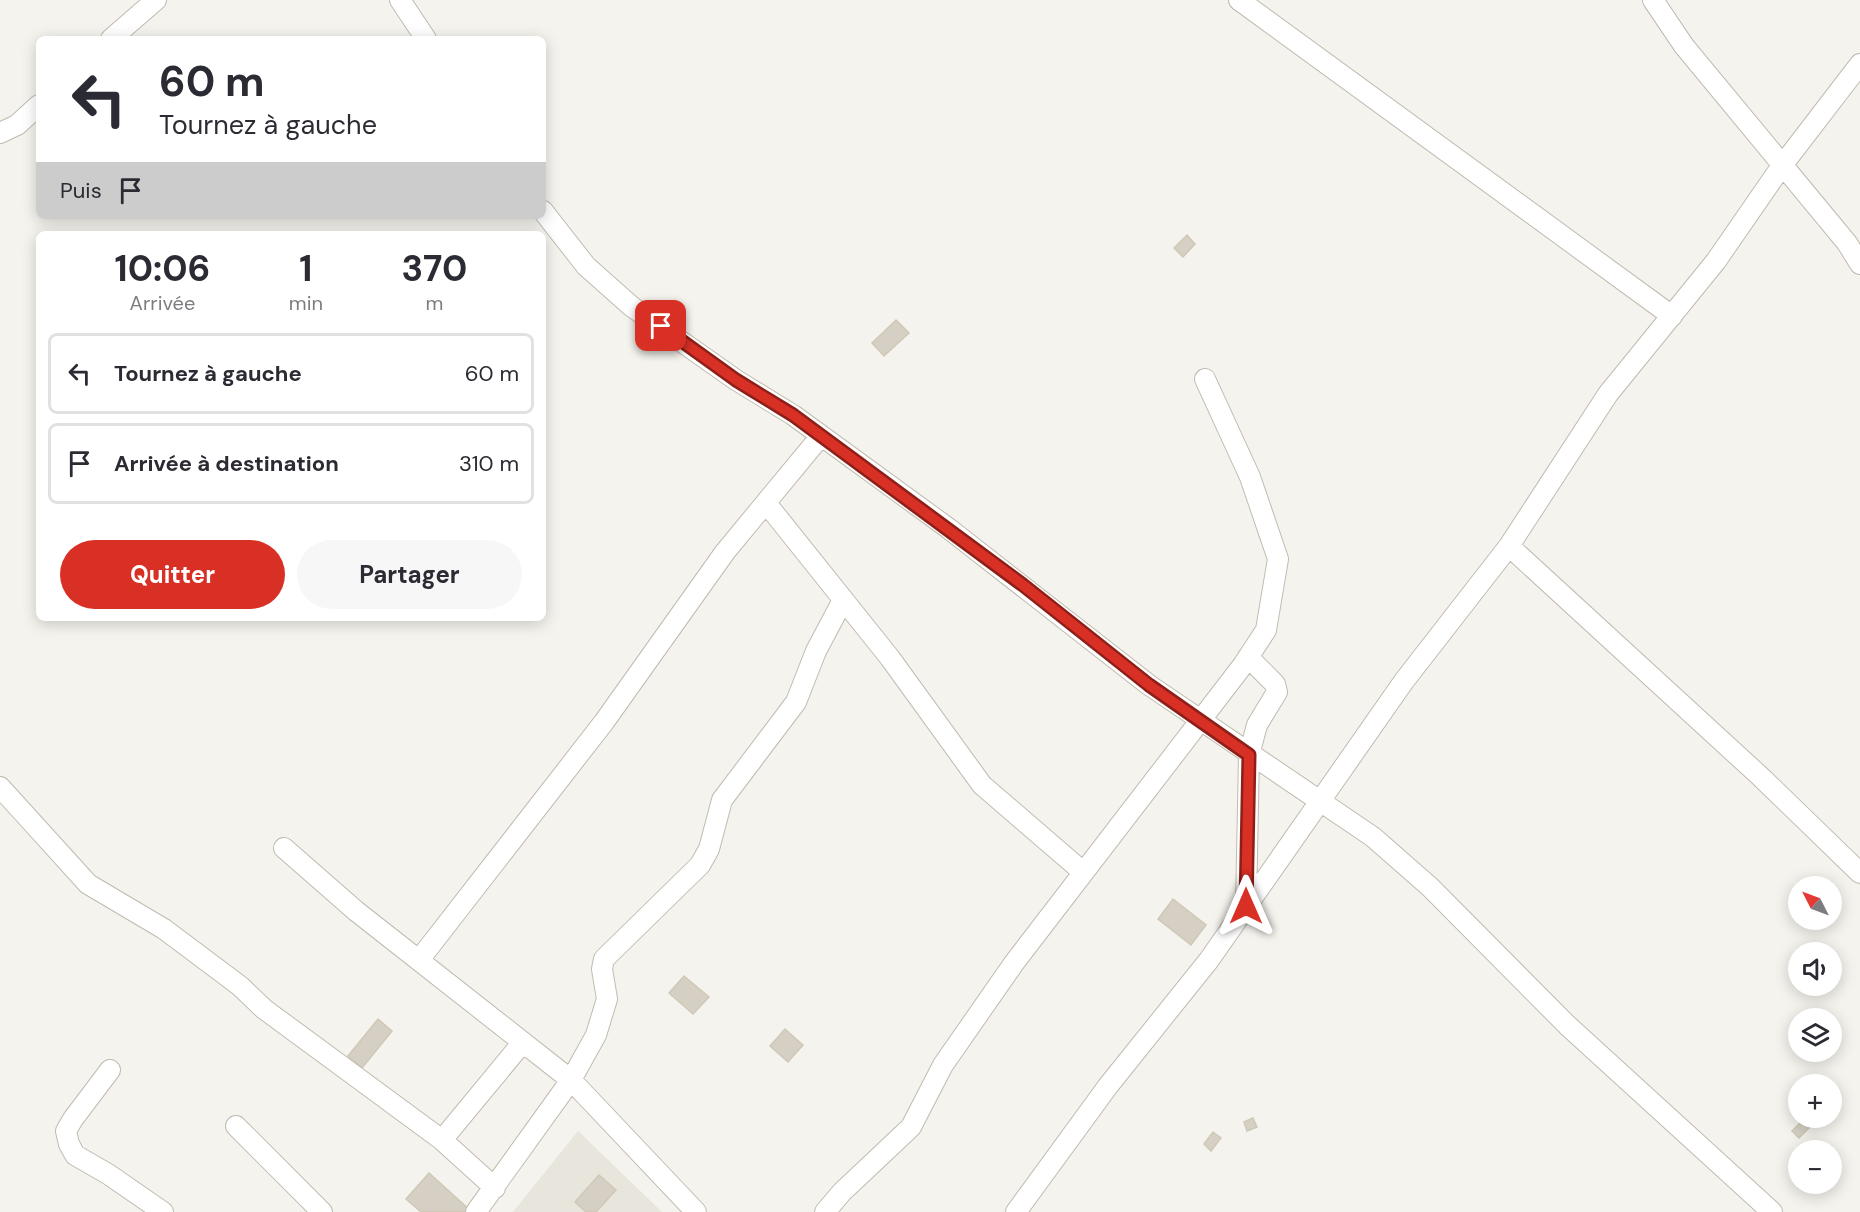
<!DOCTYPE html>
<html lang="fr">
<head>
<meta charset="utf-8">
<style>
  :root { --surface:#fff; --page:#f7f7f7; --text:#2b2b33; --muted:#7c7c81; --line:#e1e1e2; --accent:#d93025 }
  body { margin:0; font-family:"DM Sans",sans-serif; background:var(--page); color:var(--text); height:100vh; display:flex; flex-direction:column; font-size:22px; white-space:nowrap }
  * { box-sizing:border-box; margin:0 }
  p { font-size:20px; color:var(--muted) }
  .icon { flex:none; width:33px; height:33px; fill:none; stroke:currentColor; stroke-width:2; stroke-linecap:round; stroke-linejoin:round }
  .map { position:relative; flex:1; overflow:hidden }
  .panel { position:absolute; left:36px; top:231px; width:510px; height:390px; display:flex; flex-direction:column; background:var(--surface); border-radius:9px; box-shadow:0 3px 15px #0003 }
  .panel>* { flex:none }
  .hud { position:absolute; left:36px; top:36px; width:510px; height:183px; border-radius:9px; box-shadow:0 3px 15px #0003; background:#fff; color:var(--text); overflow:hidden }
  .needle { width:39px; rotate:312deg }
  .tools { position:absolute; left:1788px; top:876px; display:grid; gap:12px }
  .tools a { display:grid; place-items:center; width:54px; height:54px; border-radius:50%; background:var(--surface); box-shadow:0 3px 15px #0003; font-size:30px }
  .pin { position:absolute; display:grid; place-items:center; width:51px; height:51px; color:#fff; margin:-26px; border-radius:12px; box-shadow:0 3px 9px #0006 }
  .me { position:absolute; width:66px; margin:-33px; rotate:0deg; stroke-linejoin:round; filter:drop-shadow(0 0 4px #0008) }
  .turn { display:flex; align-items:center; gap:21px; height:126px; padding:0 24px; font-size:27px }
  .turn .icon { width:78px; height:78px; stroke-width:2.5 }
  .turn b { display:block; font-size:42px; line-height:51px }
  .then { display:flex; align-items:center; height:57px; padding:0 24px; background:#0003; gap:12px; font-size:22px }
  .eta { display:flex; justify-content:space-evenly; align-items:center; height:102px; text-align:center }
  .eta b { font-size:36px; font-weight:700; line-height:42px }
  .primary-button { display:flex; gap:12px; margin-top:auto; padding:12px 24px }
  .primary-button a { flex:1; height:69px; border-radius:36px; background:var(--accent); color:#fff; font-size:24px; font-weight:700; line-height:69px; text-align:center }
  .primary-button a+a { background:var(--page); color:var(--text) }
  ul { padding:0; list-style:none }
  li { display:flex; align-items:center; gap:18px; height:81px; margin:0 12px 9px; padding:0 12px; border:3px solid var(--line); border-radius:9px }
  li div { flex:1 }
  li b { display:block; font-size:22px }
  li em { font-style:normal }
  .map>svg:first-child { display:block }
  .residential { fill:#e8e5dc }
  .building { fill:#d5d0c3; stroke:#cfc8b7; stroke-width:1.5 }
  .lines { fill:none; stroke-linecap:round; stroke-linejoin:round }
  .street-casing { stroke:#c0bbb0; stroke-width:22 }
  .street { stroke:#fff; stroke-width:20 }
  .route-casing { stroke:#8d1f18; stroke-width:15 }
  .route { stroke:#d93025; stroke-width:10 }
</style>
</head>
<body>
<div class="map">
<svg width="1860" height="1212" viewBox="0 0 1860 1212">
  <rect width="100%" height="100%" fill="#f5f3ed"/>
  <path class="residential" d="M578,1131L662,1212H513Z"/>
  <path class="building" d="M1187,235L1195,244L1183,257L1174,248Z
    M896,320L909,333L884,356L872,343Z
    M1173,899L1206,925L1191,945L1158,919Z
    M684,976L709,997L693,1014L669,993Z
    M378,1019L392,1031L362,1068L348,1056Z
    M785,1029L803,1045L788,1062L770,1046Z
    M1253,1118L1257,1127L1247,1131L1244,1122Z
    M1803,1120L1810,1127L1799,1138L1792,1131Z
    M1213,1132L1221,1138L1211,1151L1204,1144Z
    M429,1173L471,1211V1212H421L406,1199Z
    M599,1175L616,1190L596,1212H586L575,1202Z"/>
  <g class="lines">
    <defs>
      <path id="street" d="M400,0L426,39
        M1239,0L1672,316
        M1653,0L1684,46L1847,243L1860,264
        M111,39L156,0
        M0,133L17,125L39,105
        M543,211L586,266L631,306L736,380L793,415L948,528L1149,685L1373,837L1430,887L1567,1025L1772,1212
        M766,503L890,658L982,785L1083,872
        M1509,546L1762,778L1860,873
        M0,787L88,884L164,929L240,986L264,1009L442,1140L495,1188
        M284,848L356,911L571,1080L696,1212
        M1246,906L1249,755L1257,725L1277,692L1275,684L1248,657
        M419,960L604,722L725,552L820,437
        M110,1070L73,1119L66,1131L69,1144L75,1155L108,1174L163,1212
        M236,1126L322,1212
        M442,1140L523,1042
        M476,1212L571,1080L596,1035L607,999L602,969L604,959L700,865L709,849L722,800L796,702L816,651L843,600
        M825,1212L842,1192L911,1127L943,1065L1014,963L1243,665L1266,630L1278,559L1250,477L1205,379
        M1016,1212L1108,1086L1209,960L1404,681L1509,546L1608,394L1716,261L1781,167L1860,64"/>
    </defs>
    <use href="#street" class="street-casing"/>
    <use href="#street" class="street"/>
  </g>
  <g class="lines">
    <defs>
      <path id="route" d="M661,326L736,380L793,415L1023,585L1149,685L1249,755L1246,906"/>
    </defs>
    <use href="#route" class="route-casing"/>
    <use href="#route" class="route"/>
  </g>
</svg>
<div class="tools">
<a><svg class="needle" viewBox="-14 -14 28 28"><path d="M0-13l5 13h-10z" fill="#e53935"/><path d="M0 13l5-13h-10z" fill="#7c7c81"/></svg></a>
<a><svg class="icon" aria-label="sound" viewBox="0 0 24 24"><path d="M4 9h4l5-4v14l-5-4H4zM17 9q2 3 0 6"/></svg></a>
<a><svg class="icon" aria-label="layers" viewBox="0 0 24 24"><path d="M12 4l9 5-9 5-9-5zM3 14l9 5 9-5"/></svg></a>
<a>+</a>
<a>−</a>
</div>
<div class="pin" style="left:661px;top:326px;background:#d93025"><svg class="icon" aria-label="arrive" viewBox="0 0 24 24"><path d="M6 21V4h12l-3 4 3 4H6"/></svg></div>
<svg class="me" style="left:1246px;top:906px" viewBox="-20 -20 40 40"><path d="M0-17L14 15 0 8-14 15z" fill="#d93025" stroke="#fff" stroke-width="4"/></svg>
<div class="hud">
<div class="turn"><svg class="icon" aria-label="left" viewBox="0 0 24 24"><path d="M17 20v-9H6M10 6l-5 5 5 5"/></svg><div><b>60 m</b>Tournez à gauche</div></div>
<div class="then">Puis<svg class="icon" aria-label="arrive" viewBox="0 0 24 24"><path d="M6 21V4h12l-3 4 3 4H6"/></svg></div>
</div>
<section class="panel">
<div class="eta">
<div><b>10:06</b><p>Arrivée</p></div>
<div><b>1</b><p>min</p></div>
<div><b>370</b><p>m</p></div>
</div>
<ul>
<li><svg class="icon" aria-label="left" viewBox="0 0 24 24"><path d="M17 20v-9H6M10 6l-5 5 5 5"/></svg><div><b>Tournez à gauche</b></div><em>60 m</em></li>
<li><svg class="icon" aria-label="arrive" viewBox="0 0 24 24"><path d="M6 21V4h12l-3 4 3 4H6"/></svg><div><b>Arrivée à destination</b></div><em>310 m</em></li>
</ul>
<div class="primary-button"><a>Quitter</a><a>Partager</a></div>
</section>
</div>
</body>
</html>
